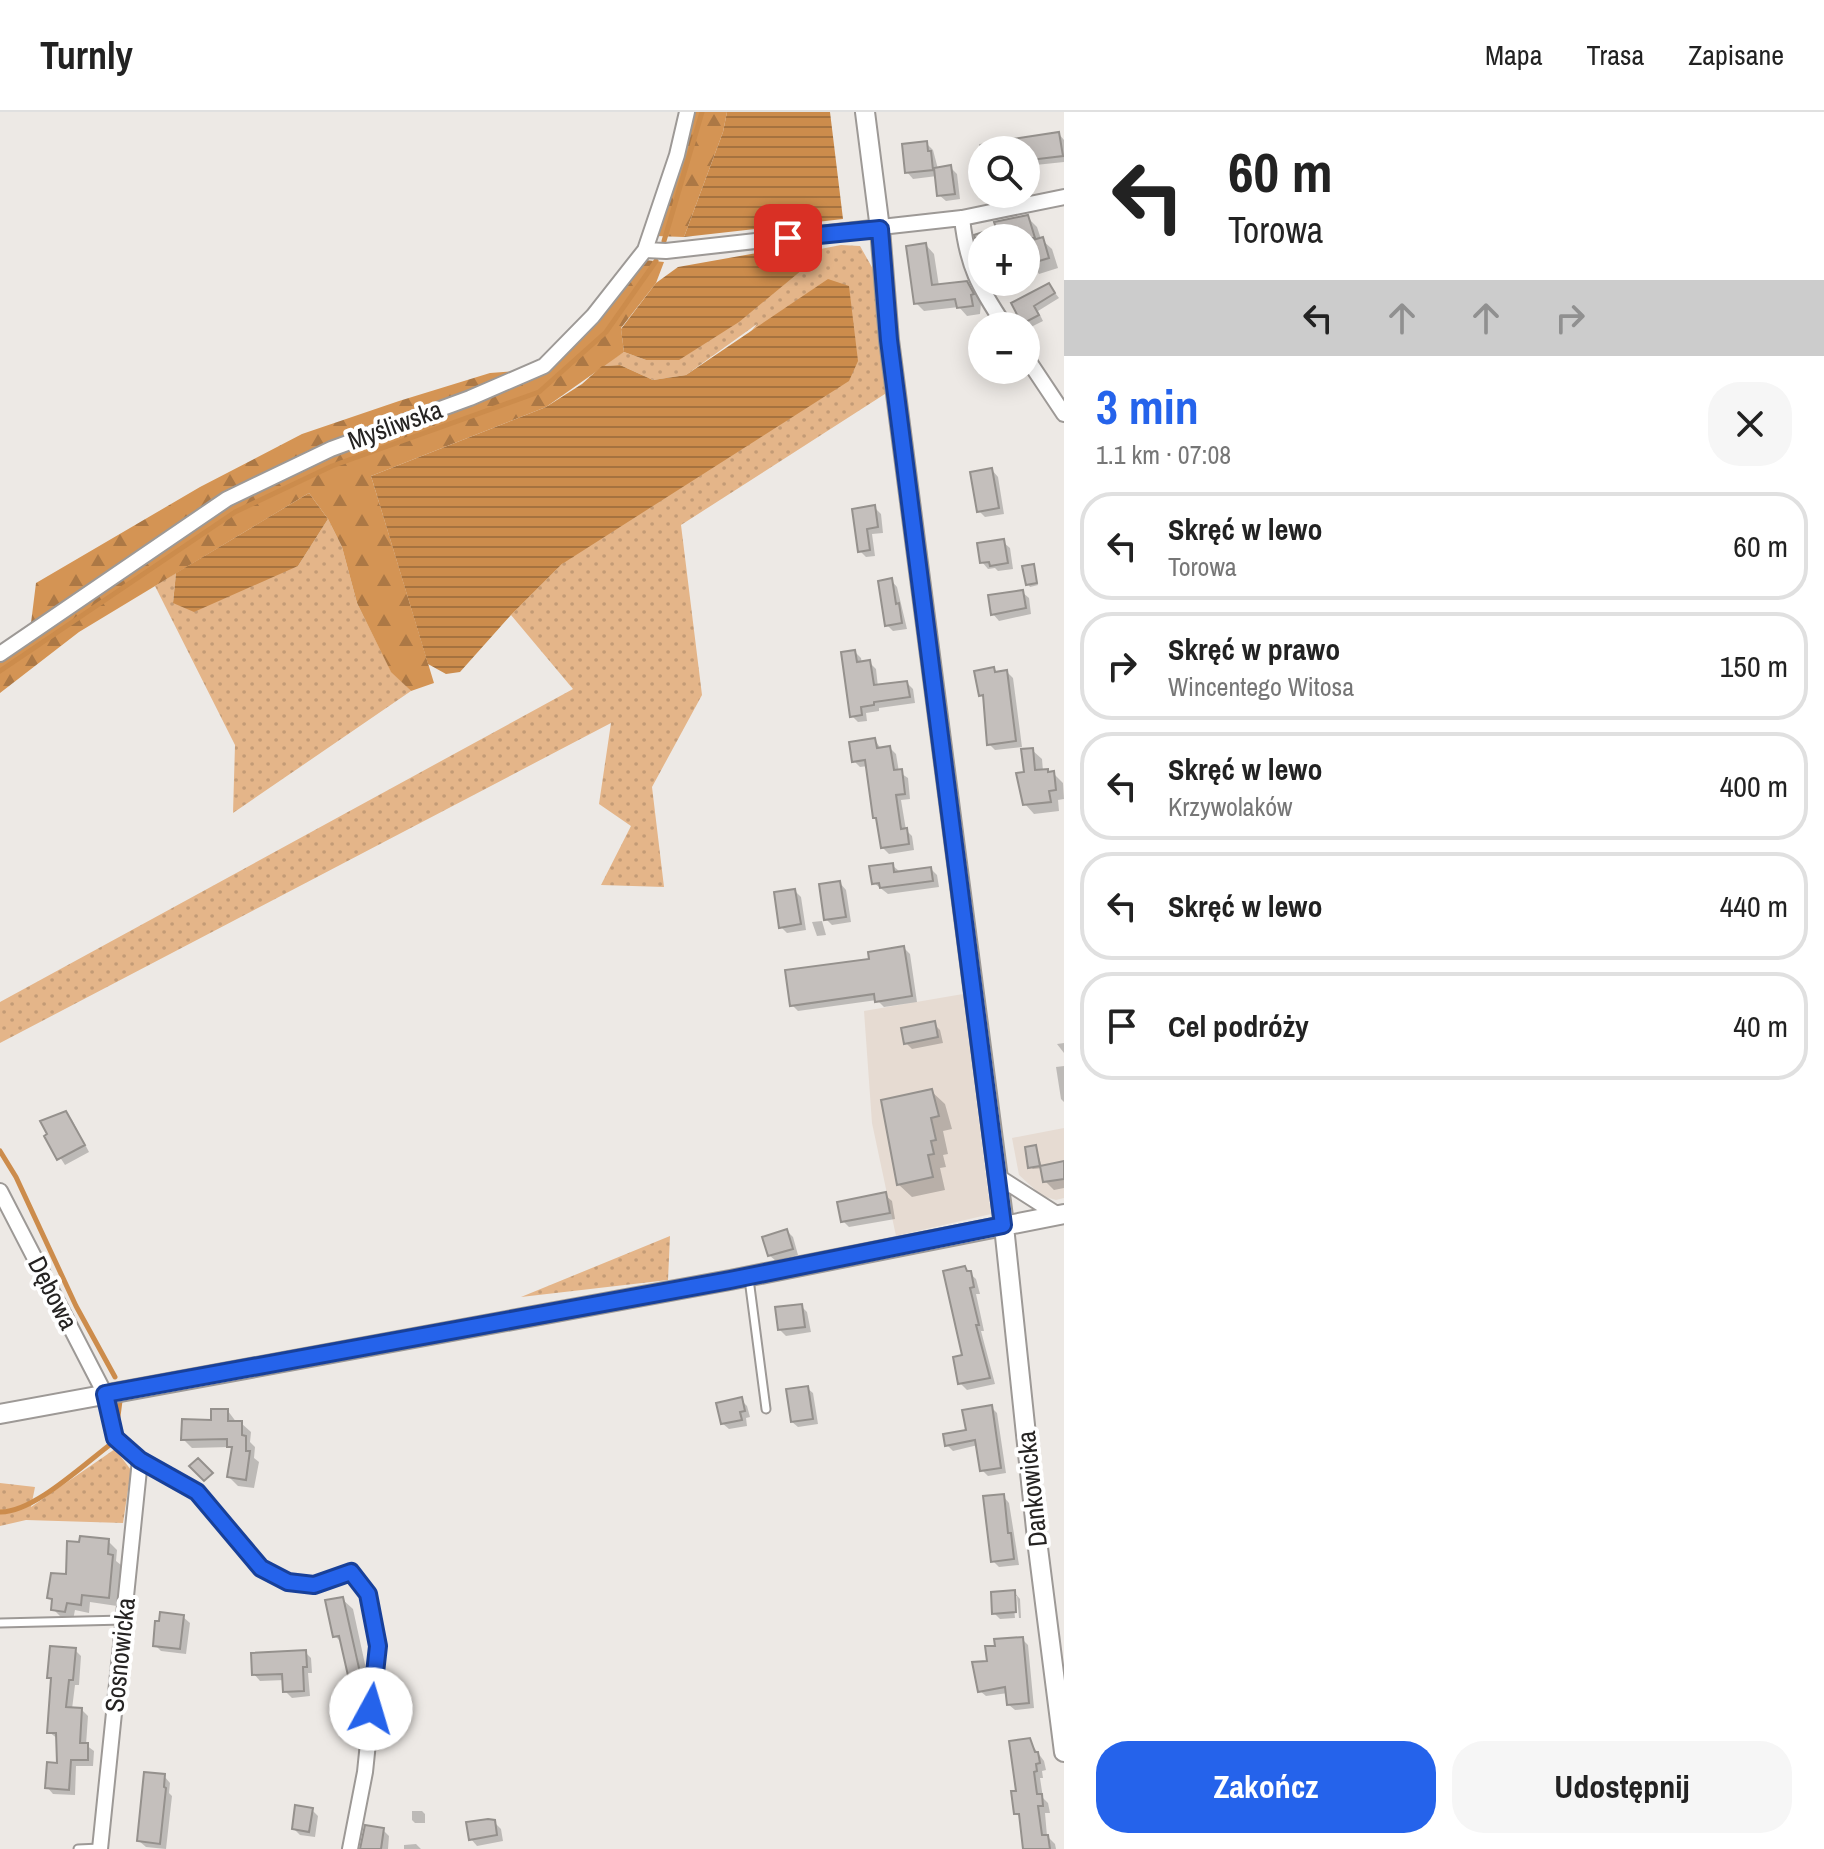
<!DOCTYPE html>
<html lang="pl">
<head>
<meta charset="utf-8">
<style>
  :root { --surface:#fff; --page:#f6f6f6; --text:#222; --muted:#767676; --line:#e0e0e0; --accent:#2563eb }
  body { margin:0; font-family:"Archivo Narrow",sans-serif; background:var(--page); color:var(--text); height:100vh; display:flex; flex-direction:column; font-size:30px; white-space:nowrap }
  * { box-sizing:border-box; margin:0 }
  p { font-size:26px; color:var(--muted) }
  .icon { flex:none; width:44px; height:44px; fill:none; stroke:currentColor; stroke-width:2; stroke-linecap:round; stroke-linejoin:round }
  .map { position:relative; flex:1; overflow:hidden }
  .drawer { display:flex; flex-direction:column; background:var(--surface); width:760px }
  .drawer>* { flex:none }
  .banner { background:#fff; color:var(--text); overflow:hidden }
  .fabs { position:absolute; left:968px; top:24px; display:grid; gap:16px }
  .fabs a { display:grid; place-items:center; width:72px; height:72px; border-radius:50%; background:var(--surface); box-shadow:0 4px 20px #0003; font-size:40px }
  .pin { position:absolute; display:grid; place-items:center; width:68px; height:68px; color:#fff; margin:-34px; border-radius:16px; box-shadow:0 4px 12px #0006 }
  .me { position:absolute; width:88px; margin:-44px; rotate:6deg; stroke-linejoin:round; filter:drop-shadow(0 0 6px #0008) }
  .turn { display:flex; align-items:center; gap:28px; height:168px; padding:0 32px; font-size:36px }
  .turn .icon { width:104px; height:104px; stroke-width:2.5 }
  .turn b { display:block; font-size:56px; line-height:68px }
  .lanes { display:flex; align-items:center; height:76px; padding:0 32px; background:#0003; justify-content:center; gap:40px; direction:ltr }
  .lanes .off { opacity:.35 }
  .round { display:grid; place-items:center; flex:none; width:84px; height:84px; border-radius:32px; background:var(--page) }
  .head { display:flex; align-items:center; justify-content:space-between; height:136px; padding:0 32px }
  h1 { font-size:48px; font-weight:700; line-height:60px; color:var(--accent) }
  .cta { display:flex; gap:16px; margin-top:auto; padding:16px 32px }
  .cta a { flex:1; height:92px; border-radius:32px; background:var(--accent); color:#fff; font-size:32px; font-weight:700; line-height:92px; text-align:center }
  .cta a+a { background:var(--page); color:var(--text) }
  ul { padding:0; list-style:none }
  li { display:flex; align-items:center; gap:24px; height:108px; margin:0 16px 12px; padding:0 16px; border:4px solid var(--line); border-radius:32px }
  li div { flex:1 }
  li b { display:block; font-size:30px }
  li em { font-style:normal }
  header { display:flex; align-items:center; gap:48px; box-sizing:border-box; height:112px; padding:0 40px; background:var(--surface); border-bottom:2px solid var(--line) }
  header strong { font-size:38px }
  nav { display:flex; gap:44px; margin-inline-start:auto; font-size:28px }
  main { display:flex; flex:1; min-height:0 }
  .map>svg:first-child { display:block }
  .built { fill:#e6dbd2 }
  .grass { fill:url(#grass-dots) }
  .forest { fill:url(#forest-firs) }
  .water { fill:url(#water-rules) }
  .shadow { fill:#0003 }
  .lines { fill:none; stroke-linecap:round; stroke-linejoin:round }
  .stream { stroke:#cc8c4c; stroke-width:5 }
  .building { fill:#c4bfbc; stroke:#95918d; stroke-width:2 }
  .service-casing { stroke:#9d9996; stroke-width:11 }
  .minor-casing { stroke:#9d9996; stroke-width:18 }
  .tertiary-casing { stroke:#9d9996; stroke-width:22 }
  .service { stroke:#fff; stroke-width:7 }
  .minor { stroke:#fff; stroke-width:14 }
  .tertiary { stroke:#fff; stroke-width:18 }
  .route-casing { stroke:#184099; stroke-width:20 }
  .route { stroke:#2563eb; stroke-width:14 }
  .labels { text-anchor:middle; stroke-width:8; stroke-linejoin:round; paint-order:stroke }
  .street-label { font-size:26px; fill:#252322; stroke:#fff }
</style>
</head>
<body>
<header>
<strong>Turnly</strong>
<nav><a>Mapa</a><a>Trasa</a><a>Zapisane</a></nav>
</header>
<main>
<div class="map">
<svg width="1064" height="1737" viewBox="0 0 1064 1737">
  <defs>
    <pattern id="grass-dots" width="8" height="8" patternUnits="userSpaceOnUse" patternTransform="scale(2)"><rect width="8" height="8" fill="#e4b589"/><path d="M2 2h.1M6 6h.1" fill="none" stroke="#c39b76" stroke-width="1.8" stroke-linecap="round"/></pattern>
    <pattern id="forest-firs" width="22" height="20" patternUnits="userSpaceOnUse" patternTransform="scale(2)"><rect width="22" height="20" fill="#d49454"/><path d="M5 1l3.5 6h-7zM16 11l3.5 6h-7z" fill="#ac7845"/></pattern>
    <pattern id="water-rules" width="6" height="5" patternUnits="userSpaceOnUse" patternTransform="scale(2)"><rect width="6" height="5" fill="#cc8c4c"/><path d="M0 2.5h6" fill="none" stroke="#a5723f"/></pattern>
  </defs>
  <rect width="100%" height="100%" fill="#ede9e5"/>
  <path class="built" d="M963,882L991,1102L896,1124L872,1011L864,899Z
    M1064,1016V1086L1056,1088L1042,1084L1019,1063L1012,1026Z"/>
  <path class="grass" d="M841,133L860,134L873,157L888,280L681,413L702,583L652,675L664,775L601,773L631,714L599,692L611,611L0,931V890L573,577L511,503L562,452L757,212L686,263L653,268L620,253L602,254L624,240L646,248L808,153L810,139Z
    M328,407L342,435L357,491L391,559L411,579L233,701L235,633L155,474L176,461L173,490L298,454Z
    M670,1124L668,1168L521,1185Z
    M115,1337L131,1358L123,1411L26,1408L0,1414V1371L35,1375L31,1395Z"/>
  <path class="forest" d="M693,0H727L723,20L684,125L656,124Z
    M645,148L664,150L656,171L621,216L624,240L546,295L371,364L434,571L411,579L391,560L357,491L342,435L328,407L309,381L79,520L0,581V545L31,511L36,471L200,375L302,322L399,289L490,261L546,257Z"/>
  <path class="water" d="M727,0H830L843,107L684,125L723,20Z
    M796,134L810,139L808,153L739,210L679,248H646L624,240L621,217L656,171L678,155Z
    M828,167L849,174L858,249L849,269L562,452L511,503L460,560L446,562L428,552L371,364L546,295L582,272L602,254L620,253L653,268L686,263Z
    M309,381L328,407L298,454L194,500L173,491L176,461Z"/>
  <path class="shadow" d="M1059,22L1064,28V50L1026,54V38H982L981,52L979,32Z
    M926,31L933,38L938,57L950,55L957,62L960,87L946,89L939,83L937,64L913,67L907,60Z
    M1027,105L1037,115L1041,127L1052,137L1058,156L1039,162L1026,145V126H985Z
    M926,133L934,142L939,174L966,171L976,180L981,191L980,202L967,204L959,195L924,199L916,191Z
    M1049,173L1059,186L1038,199L1043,209L1029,216L1013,192Z
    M992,358L998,365L1004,402L985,405L979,399Z
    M874,395L881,402L883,421L872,422L875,444L866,445L860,439L854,398Z
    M1003,430L1010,436L1013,457L998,459L995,456L988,457L982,450Z
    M1033,454L1038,473L1030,475L1028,472Z
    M891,468L897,475L907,517L893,519L887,513Z
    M1022,480L1029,486L1031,502L999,509L993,502Z
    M855,540L861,546L862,552L869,550L876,557L878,575L907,571L913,577L915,591L879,596V599L866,601L867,609L858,610L852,604Z
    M993,557L998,562L1007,560L1013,566L1022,635L995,638L989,632L985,587L981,583Z
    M875,628L881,637L890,636L896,642L899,660L908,666L910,687L901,688L906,718L912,724L914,738L889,742L882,735L879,709L875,705L868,654L860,655L854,649Z
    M1032,638L1042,647L1043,659L1053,661L1063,671L1064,687L1058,688L1059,699L1034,702L1025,692L1026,662Z
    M892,753L899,759L931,757L937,763L939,775L888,782L874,771Z
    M840,771L846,778L851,810L832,813L826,807Z
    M795,779L801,785L806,818L787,821L781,815Z
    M822,809L826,823L817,824L812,810Z
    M904,836L910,842L917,890L884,895L877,888L798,899L792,893L871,848Z
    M934,912L940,918L943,931L912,937L906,931Z
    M1064,931V941L1057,932Z
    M1064,954V990L1061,987L1056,955Z
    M931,979L945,992L952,1017L943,1019L948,1042L943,1043L946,1055L940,1056L945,1078L912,1085L898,1072Z
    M65,1001L72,1008L89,1040L65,1053L47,1025Z
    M1036,1035L1042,1055L1064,1051V1076L1054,1078L1045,1069L1043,1056L1033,1057L1030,1055Z
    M885,1083L892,1089L895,1107L849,1115L843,1109Z
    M787,1119L793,1125L798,1143L776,1149L769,1143Z
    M965,1157L976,1167L980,1182H976L984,1219H981L995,1272L967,1278L960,1271L964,1245Z
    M801,1194L807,1200L811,1220L786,1224L780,1218Z
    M807,1276L813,1281L818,1312L798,1315L792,1310Z
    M741,1288L747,1294L750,1305L746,1306L747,1314L729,1317L722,1311Z
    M991,1295L997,1301L1006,1361L988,1364L982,1358L978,1333L953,1339L947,1333L968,1319Z
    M228,1299L237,1311H241L251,1320L250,1330L255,1335L254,1346L259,1350L254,1376L238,1374L229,1365L234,1339L230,1335L192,1336L183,1327Z
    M1003,1384L1009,1391L1019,1453L999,1455L993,1449Z
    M108,1429L117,1438L116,1449L121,1453L117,1494L90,1490L89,1501L75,1498L73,1508L62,1506L53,1497L54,1490L49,1485Z
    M1014,1480L1020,1487L1021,1506H1019L1017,1484H1013L1015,1506L1000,1507L994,1501Z
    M342,1487L353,1497L370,1575L361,1577L351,1567L343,1532L335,1524Z
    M183,1505L190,1511L186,1542L161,1539L155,1533Z
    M1022,1527L1028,1533L1034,1596L1015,1598L1009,1593L1008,1581L986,1584L980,1579L989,1550Z
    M75,1538L81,1544L79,1573H75L72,1597L82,1598L88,1604L86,1633L94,1639L93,1654H76L75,1683L53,1682L47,1675L59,1653L58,1627L49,1620L53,1569L49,1565Z
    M305,1540L311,1546L312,1561H308L310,1584L292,1586L285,1579V1568L260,1569L254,1562Z
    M1029,1629L1044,1649L1046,1658L1042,1659L1043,1666H1040L1043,1686L1048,1691L1050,1701H1045L1047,1724L1055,1732L1056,1737H1025L1021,1706L1016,1701Z
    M164,1664L170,1671L169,1681L172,1684L166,1737L146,1735L139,1729Z
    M312,1698L318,1704L315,1725L300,1723L294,1717Z
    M412,1699H422L425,1702V1711H415L412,1708Z
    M494,1710L501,1717L503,1729L477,1734L471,1727Z
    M383,1718L389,1724L388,1737H363Z
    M416,1732L421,1737H404V1733Z"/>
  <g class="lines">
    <path class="stream" d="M664,129L702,0
      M0,559L235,400L332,354L539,280L606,220L656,149
      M0,1039L16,1065L76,1194L115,1265
      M117,1312L120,1289
      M0,1400C33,1401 84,1352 111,1332"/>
  </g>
  <path class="building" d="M1059,20L1063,44L1030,48L1028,38H987L986,31Z
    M927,29L928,39H931L933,58L905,61L902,32Z
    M951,53L955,82L937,84L934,56Z
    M1028,103L1035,126H975L974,123L996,116L994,110Z
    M1043,125L1049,146L1026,153V130Z
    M926,131L932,173L967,169L974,182L971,183L973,194L957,196L955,187L914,192L906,134Z
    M1049,171L1055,181L1034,194L1039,203L1022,212L1011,191Z
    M992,356L999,396L977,400L970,360Z
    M875,393L878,415L867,417L870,438L858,440L852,397Z
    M1004,427L1008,451L990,454L989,450L980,451L977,431Z
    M1034,452L1037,471L1026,473L1022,454Z
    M892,466L896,492L899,491L902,511L885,514L878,469Z
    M1023,478L1026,496L991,503L988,483Z
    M855,538L857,550L870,548L874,573L907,569L910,585L874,590V593L861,595L862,603L850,605L841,540Z
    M994,555L995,560L1007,558L1016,629L987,633L983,583L979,584L974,559Z
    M875,626L877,636L890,634L894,658L902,657L905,682L896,683L901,717L907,716L909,732L881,736L876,706H873L865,648L852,650L849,630Z
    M1033,636L1035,658L1048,657V660L1054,659L1056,678L1049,679L1051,690L1023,693L1016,661L1024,660L1021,637Z
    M893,751L894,760L931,755L933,769L880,776L879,771L872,772L869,754Z
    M840,769L846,805L824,808L819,772Z
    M795,777L801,812L779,816L774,780Z
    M904,834L912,884L875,890L874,882L790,894L785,858L869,847L868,840Z
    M935,909L938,925L904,932L901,916Z
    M932,977L939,1004L931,1006L936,1028L931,1029L934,1042L928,1043L933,1065L897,1073L881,988Z
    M66,999L85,1033L57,1048L44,1024L47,1022L40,1009Z
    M1036,1033L1040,1054L1028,1056L1025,1035Z
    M1064,1049V1067L1043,1070L1040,1054Z
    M886,1080L890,1101L841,1110L837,1090Z
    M787,1117L793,1137L768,1144L762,1125Z
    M965,1154L967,1159H971L974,1175L970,1176L979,1213H976L990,1266L958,1272L953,1245L962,1243L943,1159Z
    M802,1192L805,1215L778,1218L775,1195Z
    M808,1274L813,1307L791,1310L786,1277Z
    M742,1285L745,1299L740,1300L742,1308L721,1312L716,1291Z
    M992,1293L1001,1356L980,1359L975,1328L945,1334L943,1322L966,1318L962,1298Z
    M211,1297H228V1309H242V1323L246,1324V1339H250L246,1368L227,1365L232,1335H227V1327L181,1328L182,1307L211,1308Z
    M198,1346L213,1361L204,1369L189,1354Z
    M1004,1382L1008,1421H1011L1014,1447L991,1450L983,1384Z
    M80,1424L109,1427L108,1442L113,1443L109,1486L82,1483L81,1493L67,1491L65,1500L51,1498L52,1487L47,1486L51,1461L66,1462L67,1429L79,1430Z
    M1015,1478L1016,1500L992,1502L991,1480Z
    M343,1485L361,1565L349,1568L339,1524L333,1525L325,1488Z
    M160,1500L184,1503L180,1537L153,1534L155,1509H159Z
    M1023,1525L1029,1591L1007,1593L1005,1575L978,1580L972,1550L987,1549L985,1534H995L994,1527Z
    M50,1534L76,1536L73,1568H69L66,1595L82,1596L80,1631H88V1648H71L69,1678L45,1676L47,1650L57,1651L56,1621H47L51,1566H47Z
    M306,1538L307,1555H303L304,1579L283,1580L282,1562L252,1563L251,1541Z
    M1030,1626L1035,1640H1038L1040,1651L1036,1652L1037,1659L1034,1660L1037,1682H1042L1043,1694H1038L1042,1723H1048L1050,1737H1023L1019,1702H1014L1011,1679H1016L1009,1629Z
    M144,1660L165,1662L164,1675L166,1676L160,1732L137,1729Z
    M295,1693L313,1696L309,1720L292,1717Z
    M488,1707L495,1708L497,1723L469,1728L466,1710Z
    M365,1713L384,1716L381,1737H360Z"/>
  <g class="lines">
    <defs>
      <path id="service" d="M749,1167L766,1297
        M0,1511L124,1508
        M78,1737L100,1736"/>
      <path id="minor" d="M962,106C967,154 979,175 1005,214
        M645,138L666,139L962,106L1064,85
        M1026,245L1064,302
        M0,542L227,387L331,337L470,286L544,254L593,204L645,138L677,43L687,0
        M997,1064L1058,1103
        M0,1079L105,1282L115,1326L140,1348L197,1380L261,1456L288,1470L314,1473L351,1460L368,1482L378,1534L365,1660L350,1737
        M100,1737L140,1348"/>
      <path id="tertiary" d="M865,0L880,117L889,228L1003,1105L1038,1436L1064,1640
        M0,1302L730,1168L1064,1102"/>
    </defs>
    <use href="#service" class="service-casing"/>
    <use href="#minor" class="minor-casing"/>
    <use href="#tertiary" class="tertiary-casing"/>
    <use href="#service" class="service"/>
    <use href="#minor" class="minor"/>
    <use href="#tertiary" class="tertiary"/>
  </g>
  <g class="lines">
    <defs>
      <path id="route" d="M371,1597L378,1534L368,1482L351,1460L314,1473L288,1470L261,1456L197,1380L140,1348L115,1326L105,1282L730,1168L1003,1113L889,228L880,117L788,126"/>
    </defs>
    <use href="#route" class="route-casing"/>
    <use href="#route" class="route"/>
  </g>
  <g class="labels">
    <g class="street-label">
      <text transform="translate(395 313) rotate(-20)" y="9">Myśliwska</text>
      <text transform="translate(53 1181) rotate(63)" y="9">Dębowa</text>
      <text transform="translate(1032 1377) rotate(-96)" y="9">Dankowicka</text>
      <text transform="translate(120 1543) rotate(-84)" y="9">Sosnowicka</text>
    </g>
  </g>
</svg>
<div class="fabs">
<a><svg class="icon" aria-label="search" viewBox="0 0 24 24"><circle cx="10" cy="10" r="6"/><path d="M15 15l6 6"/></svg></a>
<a>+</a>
<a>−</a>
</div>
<div class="pin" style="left:788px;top:126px;background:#d93025"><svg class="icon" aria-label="arrive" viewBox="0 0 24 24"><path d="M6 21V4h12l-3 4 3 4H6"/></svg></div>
<svg class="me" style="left:371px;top:1597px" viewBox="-20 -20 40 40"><circle r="19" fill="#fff"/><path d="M0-13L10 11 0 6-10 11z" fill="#2563eb"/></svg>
</div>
<section class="drawer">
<div class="banner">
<div class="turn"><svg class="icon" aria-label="left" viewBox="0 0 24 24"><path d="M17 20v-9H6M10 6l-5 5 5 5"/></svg><div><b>60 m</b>Torowa</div></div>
<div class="lanes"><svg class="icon" aria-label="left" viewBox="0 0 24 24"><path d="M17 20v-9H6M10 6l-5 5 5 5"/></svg><svg class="icon off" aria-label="ahead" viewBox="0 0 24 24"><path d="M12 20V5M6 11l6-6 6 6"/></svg><svg class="icon off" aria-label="ahead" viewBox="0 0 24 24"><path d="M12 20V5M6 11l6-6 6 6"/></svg><svg class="icon off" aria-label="right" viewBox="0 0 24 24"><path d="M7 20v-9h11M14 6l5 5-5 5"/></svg></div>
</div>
<div class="head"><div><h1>3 min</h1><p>1.1 km · 07:08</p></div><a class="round"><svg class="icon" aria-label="close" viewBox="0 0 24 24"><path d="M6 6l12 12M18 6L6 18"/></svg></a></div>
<ul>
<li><svg class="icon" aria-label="left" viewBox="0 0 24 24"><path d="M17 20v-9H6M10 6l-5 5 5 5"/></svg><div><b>Skręć w lewo</b><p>Torowa</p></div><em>60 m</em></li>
<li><svg class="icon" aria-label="right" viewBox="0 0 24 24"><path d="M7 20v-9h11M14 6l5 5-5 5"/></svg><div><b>Skręć w prawo</b><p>Wincentego Witosa</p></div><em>150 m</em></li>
<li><svg class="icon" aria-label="left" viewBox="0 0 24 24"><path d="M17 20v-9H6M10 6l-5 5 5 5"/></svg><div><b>Skręć w lewo</b><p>Krzywolaków</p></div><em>400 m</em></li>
<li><svg class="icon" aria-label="left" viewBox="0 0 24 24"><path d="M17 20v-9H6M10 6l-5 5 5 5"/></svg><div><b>Skręć w lewo</b></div><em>440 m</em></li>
<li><svg class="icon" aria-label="arrive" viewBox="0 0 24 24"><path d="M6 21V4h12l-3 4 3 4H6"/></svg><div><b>Cel podróży</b></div><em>40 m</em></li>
</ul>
<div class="cta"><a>Zakończ</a><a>Udostępnij</a></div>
</section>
</main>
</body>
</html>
